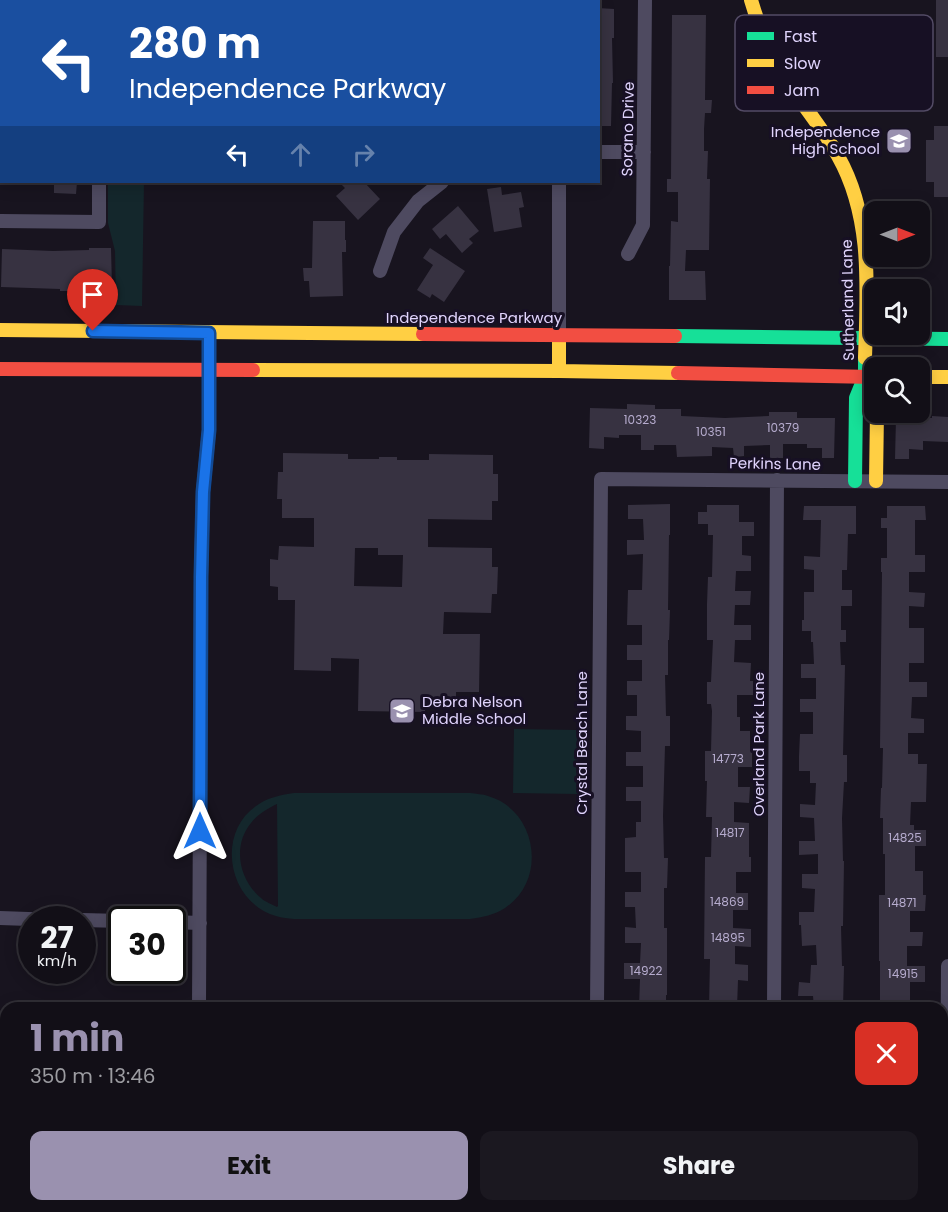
<!DOCTYPE html>
<html lang="en">
<head>
<meta charset="utf-8">
<style>
  :root { --surface:#120f17; --page:#1b1820; --text:#f1f3f6; --muted:#9c9ca1; --line:#312f36; --accent:#9a91af }
  body { margin:0; font-family:Poppins,sans-serif; background:var(--page); color:var(--text); height:100vh; display:flex; flex-direction:column; font-size:22px; white-space:nowrap }
  * { box-sizing:border-box; margin:0 }
  p { font-size:20px; color:var(--muted) }
  .icon { flex:none; width:33px; height:33px; fill:none; stroke:currentColor; stroke-width:2; stroke-linecap:round; stroke-linejoin:round }
  .map { position:relative; flex:1; overflow:hidden }
  .side { position:absolute; left:0px; top:1002px; width:948px; height:210px; display:flex; flex-direction:column; background:var(--surface); border-radius:18px 18px 0 0; box-shadow:0 3px 15px #0003,0 0 0 2px var(--line) }
  .side>* { flex:none }
  .guide { position:absolute; left:0px; top:0px; width:600px; height:183px; box-shadow:0 3px 15px #0003,0 0 0 2px var(--line); background:#1a4fa0; color:#fff; overflow:hidden }
  .needle { width:39px; rotate:90deg }
  .buttons { position:absolute; left:864px; top:201px; display:grid; gap:12px }
  .buttons a { display:grid; place-items:center; width:66px; height:66px; border-radius:12px; background:var(--surface); box-shadow:0 3px 15px #0003,0 0 0 2px var(--line); font-size:30px }
  .speed { position:absolute; left:18px; top:906px; display:flex; gap:12px; font-size:30px; font-weight:700; text-align:center }
  .speed>* { display:grid; place-content:center; width:78px; height:78px; border-radius:50%; background:var(--surface); box-shadow:0 3px 15px #0003,0 0 0 2px var(--line); line-height:1 }
  .speed small { font-size:15px; font-weight:400 }
  .speed .limit { border:3px solid #111; border-radius:9px; background:#fff; color:#111 }
  .pin { position:absolute; display:grid; place-items:center; width:51px; height:51px; color:#fff; margin:-62px -26px; border-radius:50% 50% 50% 0; rotate:-45deg; box-shadow:0 0 6px #0007 }
  .pin .icon { rotate:45deg }
  .me { position:absolute; width:66px; margin:-33px; rotate:0deg; stroke-linejoin:round; filter:drop-shadow(0 0 4px #0008) }
  .turn { display:flex; align-items:center; gap:21px; height:126px; padding:0 30px; font-size:27px }
  .turn .icon { width:78px; height:78px; stroke-width:2.5 }
  .turn b { display:block; font-size:42px; line-height:51px }
  .lanes { display:flex; align-items:center; height:57px; padding:0 30px; background:#0003; justify-content:center; gap:30px; direction:ltr }
  .lanes .off { opacity:.35 }
  .round { display:grid; place-items:center; flex:none; width:63px; height:63px; border-radius:12px; background:var(--page) }
  .overview { display:flex; align-items:center; justify-content:space-between; height:102px; padding:0 30px }
  h1 { font-size:36px; font-weight:700; line-height:45px; color:var(--accent) }
  .button { display:flex; gap:12px; margin-top:auto; padding:12px 30px }
  .button a { flex:1; height:69px; border-radius:12px; background:var(--accent); color:#111; font-size:24px; font-weight:700; line-height:69px; text-align:center }
  .button a+a { background:var(--page); color:var(--text) }
  .map>svg:first-child { display:block }
  .green { fill:#14272c; fill-rule:evenodd }
  .building { fill:#373241; fill-rule:evenodd }
  .lines { fill:none; stroke-linecap:round; stroke-linejoin:round }
  .street { stroke:#4e4a60; stroke-width:14 }
  .fast { stroke:#16e098; stroke-width:14 }
  .slow { stroke:#ffcf43; stroke-width:14 }
  .jam { stroke:#f24e42; stroke-width:14 }
  .route-casing { stroke:#114b97; stroke-width:15 }
  .route { stroke:#1a73e8; stroke-width:10 }
  .labels { text-anchor:middle; stroke-width:6; stroke-linejoin:round; paint-order:stroke }
  .number-label { font-size:12px; fill:#b6acce }
  .street-label { font-size:15px; fill:#e0d4fd; stroke:#171024 }
  .poi-label { font-size:15px; fill:#e0d4fd; stroke:#171024; text-anchor:end }
  .key { fill:#171024; stroke:#534b65; stroke-width:1.5 }
  .key-label { font-size:16px; fill:#e0d4fd }
</style>
</head>
<body>
<div class="map">
<svg width="948" height="1212" viewBox="0 0 948 1212">
  <rect width="100%" height="100%" fill="#18141f"/>
  <path class="green" d="M108,182H144L142,306L116,305L115,251L108,223Z
    M514,729L578,730V794L513,793Z
    M294,793H470C476,794 483,794 488,796C537,810 548,880 505,908C494,915 483,917 470,919H294C288,918 282,918 276,916C227,902 215,831 259,804C270,797 281,795 294,793ZM277,804L278,906L277,907C272,904 265,902 261,898C239,880 232,846 251,823C258,814 267,809 277,804Z"/>
  <path class="building" d="M936,0H948V57H936Z
    M598,8L614,9V38H612L613,83H612L611,126H598Z
    M672,15H706L705,100H712L711,113H705L704,129V151H708L707,179H710L709,250H686L685,271H705L706,300H669V266H670L671,221L678,222V192H667V179H671Z
    M934,126H948V197H934V182H926V140H934Z
    M54,182H77L76,194L54,193Z
    M339,182H364L380,199L358,220L336,196L345,188Z
    M501,187L502,195L521,192L524,207L519,208L522,227L494,232L487,189Z
    M458,206L479,231L469,239L473,243L462,253L446,234L440,239L432,229Z
    M313,221H345V240H346V252H342L343,296L310,297L309,281H304L303,268H312Z
    M89,248H111L112,287L83,288V291H60V289L1,287L2,249L53,251L89,250Z
    M430,248L465,271L444,302L432,294L430,298L417,290L433,265L423,258Z
    M627,404L655,405V409H681V416L725,418L769,416V412H797V418H835L834,458H822V448H807V444H783V458H770V445L744,446V456L734,457L733,448L712,447V456L677,457L676,445H654V450H641V435H619V438L604,437V449L589,448L590,408L627,409Z
    M932,416L948,417V442L923,441V450L909,449V459H895L896,418H932Z
    M283,453L348,454V459H379V457H397V460H429V454L493,455V474H498V501H492V520L428,519V547L492,548V567H498L497,594H492L491,613L444,612L443,634H480L479,692H456V699L425,698V712L358,711L359,659L331,658V671L294,670L295,600H278V587L270,586V559L278,560L279,546L314,547V518H282V499H277L278,472H283ZM355,548H378V555H403L402,587L354,586Z
    M670,504V535H669L668,610H670L669,640H668V675H665L666,716H670V746H665L663,816L664,858H668L667,888H664V928H667V995H666V1008H639L640,979H624V963H640L641,943H625V927L636,928L635,907H625V892H641V872H625V838L636,837V822H641V801H626V787H643V766H626V752H641V731L626,730V716H637V695H627V681H642V660H627V645H642V625H627L628,590H642L643,554L627,555V540H644L643,519H628V505Z
    M707,505H739V522H754V536H742V555L751,556V571H736L735,591H751L750,605H735L734,625H751V640H735L734,662L751,663L750,681H753V695H737V717H740V731H750V751H752V767H738V787H750L749,803L734,802V822L749,823V857H751V872H736V893H748V910H733V928L751,929V947L735,946V964L748,965V981L738,980L737,1008H709L710,959H704L705,857H711L712,817H706L707,781H705V751H711L712,711L711,704H707V682H711L713,640H707V604L708,577H712L713,535H708V524H698V512H707Z
    M804,506H856V534H848L847,570H842V590H852V606H841V630H846V642H840L841,665H845L843,755H847V782H844L842,818L843,861H844L843,926H841L842,966H844L843,1008H814L813,996H798L799,982L810,983L811,965H817L816,945L802,946L801,925H799V912H814L815,889L802,888V874H818V854L799,855V841H815L814,818L800,817V804L815,805L816,783H810V771H799V756L800,734H813V712H800V699H816V678H801V664H814L813,642H811V631H802V620H804V592H814V570L804,569V556L820,557L821,520H803Z
    M887,506H925L926,520H915V555H925V572H909V592L925,593L924,607L909,606V628H924V663H909V682H927V697H912L911,718L924,719V733H908V754H918V764H927L926,802H911L910,825H914V830H926V846H915V871H923V895H926L925,911H910V932H923L922,946H907V966H925V982H910V1008H880V961H879V895H885V854H883V818H880L881,788H882L883,748H880L882,572H881V558H887V528H881V518H887Z"/>
  <g class="lines">
    <path class="street" d="M35,2V0
      M397,2L479,1
      M0,55H2
      M598,152H644
      M0,221L99,222V182
      M628,254L643,225L645,0
      M380,271L394,232L418,201L442,182
      M559,336V182
      M0,918L57,920
      M82,920L122,921
      M172,922L200,923
      M199,1008L201,577L203,492L209,430V333
      M597,1008L601,479L948,482
      M774,1008L777,480
      M947,1125L948,966
      M618,1206L620,1212
      M199,1212V1206"/>
    <path class="fast" d="M675,336L948,339
      M855,481L856,398L865,376V358"/>
    <path class="slow" d="M751,0C758,24 767,46 779,68C796,98 821,125 838,156C873,218 867,290 865,358
      M0,330L423,334
      M559,336V371
      M253,370L559,371L678,373
      M920,377H948
      M876,481L877,412"/>
    <path class="jam" d="M423,334L675,336
      M0,369L253,370
      M678,373L874,377"/>
  </g>
  <g class="lines">
    <defs>
      <path id="route" d="M93,331L209,333V430L203,492L201,577L200,831"/>
    </defs>
    <use href="#route" class="route-casing"/>
    <use href="#route" class="route"/>
  </g>
  <defs>
    <symbol id="school-square" viewBox="-11 -11 22 22"><rect x="-9" y="-9" width="18" height="18" rx="4" fill="#9a91af" stroke="#171024"/><path d="M0-5L7-2L0 1L-7-2ZM-4 1L0 2.5L4 1V4Q0 6-4 4Z" fill="#fff"/></symbol>
  </defs>
  <g fill-rule="evenodd">
    <use href="#school-square" x="884" y="126" width="30" height="30"/>
    <use href="#school-square" x="387" y="696" width="30" height="30"/>
  </g>
  <g class="labels">
    <g class="number-label">
      <text x="640" y="424">10323</text>
      <text x="783" y="432">10379</text>
      <text x="711" y="436">10351</text>
      <text x="728" y="763">14773</text>
      <text x="730" y="837">14817</text>
      <text x="905" y="842">14825</text>
      <text x="727" y="906">14869</text>
      <text x="902" y="907">14871</text>
      <text x="728" y="942">14895</text>
      <text x="646" y="975">14922</text>
      <text x="903" y="978">14915</text>
    </g>
    <g class="street-label">
      <text transform="translate(628 129) rotate(-89)" y="5">Sorano Drive</text>
      <text transform="translate(848 300) rotate(-91)" y="5">Sutherland Lane</text>
      <text x="474" y="323">Independence Parkway</text>
      <text transform="translate(775 464) rotate(1)" y="5">Perkins Lane</text>
      <text transform="translate(582 743) rotate(-90)" y="5">Crystal Beach Lane</text>
      <text transform="translate(759 744) rotate(-90)" y="5">Overland Park Lane</text>
    </g>
    <g class="poi-label">
      <text x="880" y="137">Independence<tspan x="880" dy="17">High School</tspan></text>
      <text x="422" y="707" text-anchor="start">Debra Nelson<tspan x="422" dy="17">Middle School</tspan></text>
    </g>
  </g>
  <rect x="735" y="15" width="198" height="96" rx="9" class="key"/>
  <rect x="747" y="32" width="27" height="8" fill="#16e098"/>
  <rect x="747" y="59" width="27" height="8" fill="#ffcf43"/>
  <rect x="747" y="86" width="27" height="8" fill="#f24e42"/>
  <g class="key-label">
    <text x="784" y="42">Fast</text>
    <text x="784" y="69">Slow</text>
    <text x="784" y="96">Jam</text>
  </g>
</svg>
<div class="buttons">
<a><svg class="needle" viewBox="-14 -14 28 28"><path d="M0-13l5 13h-10z" fill="#e53935"/><path d="M0 13l5-13h-10z" fill="#9c9ca1"/></svg></a>
<a><svg class="icon" aria-label="sound" viewBox="0 0 24 24"><path d="M4 9h4l5-4v14l-5-4H4zM17 9q2 3 0 6"/></svg></a>
<a><svg class="icon" aria-label="search" viewBox="0 0 24 24"><circle cx="10" cy="10" r="6"/><path d="M15 15l6 6"/></svg></a>
</div>
<div class="speed"><div>27<small>km/h</small></div><div class="limit">30</div></div>
<div class="pin" style="left:93px;top:331px;background:#d93025"><svg class="icon" aria-label="arrive" viewBox="0 0 24 24"><path d="M6 21V4h12l-3 4 3 4H6"/></svg></div>
<svg class="me" style="left:200px;top:831px" viewBox="-20 -20 40 40"><path d="M0-17L14 15 0 8-14 15z" fill="#1a73e8" stroke="#fff" stroke-width="4"/></svg>
<div class="guide">
<div class="turn"><svg class="icon" aria-label="left" viewBox="0 0 24 24"><path d="M17 20v-9H6M10 6l-5 5 5 5"/></svg><div><b>280 m</b>Independence Parkway</div></div>
<div class="lanes"><svg class="icon" aria-label="left" viewBox="0 0 24 24"><path d="M17 20v-9H6M10 6l-5 5 5 5"/></svg><svg class="icon off" aria-label="ahead" viewBox="0 0 24 24"><path d="M12 20V5M6 11l6-6 6 6"/></svg><svg class="icon off" aria-label="right" viewBox="0 0 24 24"><path d="M7 20v-9h11M14 6l5 5-5 5"/></svg></div>
</div>
<section class="side">
<div class="overview"><div><h1>1 min</h1><p>350 m · 13:46</p></div><a class="round" style="background:#d93025;color:#fff"><svg class="icon" aria-label="close" viewBox="0 0 24 24"><path d="M6 6l12 12M18 6L6 18"/></svg></a></div>
<div class="button"><a>Exit</a><a>Share</a></div>
</section>
</div>
</body>
</html>
